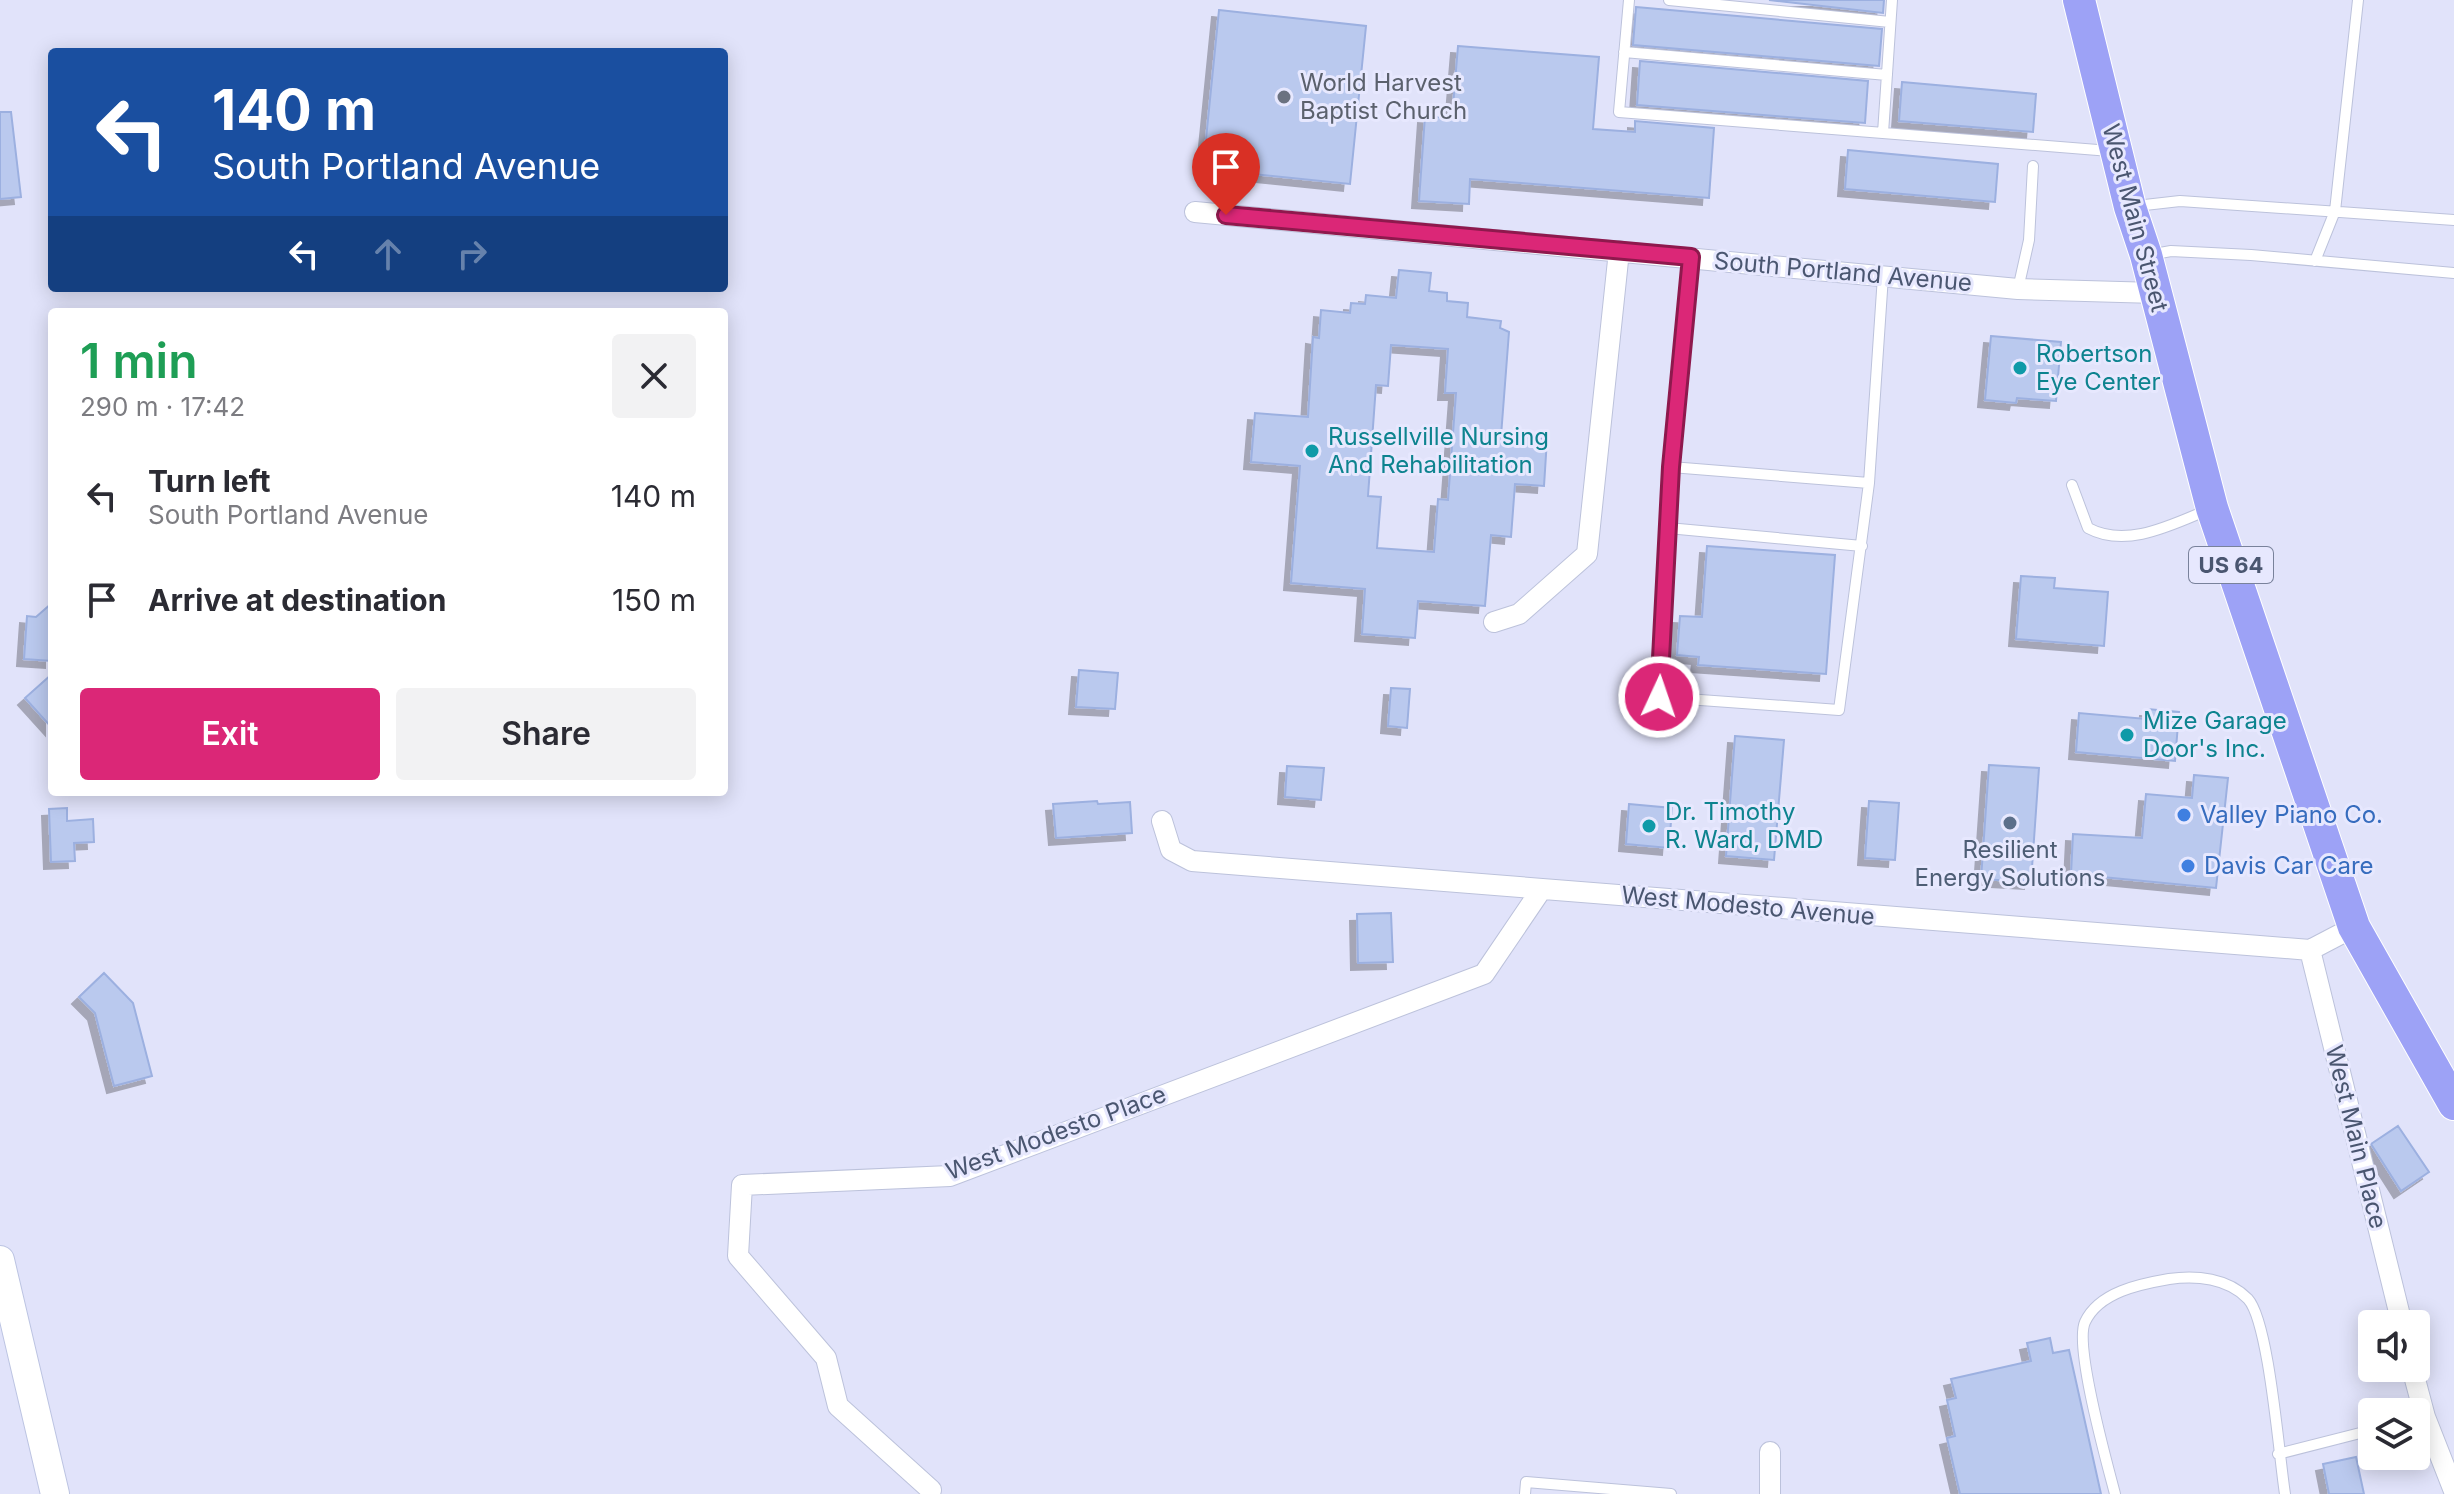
<!DOCTYPE html>
<html lang="en">
<head>
<meta charset="utf-8">
<style>
  :root { --surface:#fff; --page:#f2f2f3; --text:#2b2b33; --muted:#7c7c81; --accent:#db2777 }
  body { margin:0; font-family:Inter,sans-serif; background:var(--page); color:var(--text); height:100vh; display:flex; flex-direction:column; font-size:30px; white-space:nowrap }
  * { box-sizing:border-box; margin:0 }
  p { font-size:26px; color:var(--muted) }
  .icon { flex:none; width:44px; height:44px; fill:none; stroke:currentColor; stroke-width:2; stroke-linecap:round; stroke-linejoin:round }
  .map { position:relative; flex:1; overflow:hidden }
  .drawer { position:absolute; left:48px; top:308px; width:680px; height:488px; display:flex; flex-direction:column; background:var(--surface); border-radius:8px; box-shadow:0 4px 20px #0003 }
  .drawer>* { flex:none }
  .guide { position:absolute; left:48px; top:48px; width:680px; height:244px; border-radius:8px; box-shadow:0 4px 20px #0003; background:#1a4fa0; color:#fff; overflow:hidden }
  .buttons { position:absolute; left:2358px; top:1310px; display:grid; gap:16px }
  .buttons a { display:grid; place-items:center; width:72px; height:72px; border-radius:8px; background:var(--surface); box-shadow:0 4px 20px #0003; font-size:40px }
  .pin { position:absolute; display:grid; place-items:center; width:68px; height:68px; color:#fff; margin:-82px -34px; border-radius:50% 50% 50% 0; rotate:-45deg; box-shadow:0 0 8px #0007 }
  .pin .icon { rotate:45deg }
  .me { position:absolute; width:88px; margin:-44px; rotate:3deg; stroke-linejoin:round; filter:drop-shadow(0 0 6px #0008) }
  .turn { display:flex; align-items:center; gap:28px; height:168px; padding:0 32px; font-size:36px }
  .turn .icon { width:104px; height:104px; stroke-width:2.5 }
  .turn b { display:block; font-size:56px; line-height:68px }
  .lanes { display:flex; align-items:center; height:76px; padding:0 32px; background:#0003; justify-content:center; gap:40px; direction:ltr }
  .lanes .off { opacity:.35 }
  .round { display:grid; place-items:center; flex:none; width:84px; height:84px; border-radius:8px; background:var(--page) }
  .summary { display:flex; align-items:center; justify-content:space-between; height:136px; padding:0 32px }
  h1 { font-size:48px; font-weight:600; line-height:60px; color:#1e9e55 }
  .button { display:flex; gap:16px; margin-top:auto; padding:16px 32px }
  .button a { flex:1; height:92px; border-radius:8px; background:var(--accent); color:#fff; font-size:32px; font-weight:600; line-height:92px; text-align:center }
  .button a+a { background:var(--page); color:var(--text) }
  ul { padding:0; list-style:none }
  li { display:flex; align-items:center; gap:24px; height:104px; padding:0 32px }
  li div { flex:1 }
  li b { display:block; font-size:30px }
  li em { font-style:normal }
  .map>svg:first-child { display:block }
  .building { fill:#bac9ee; stroke:#9cb0e0; stroke-width:2; fill-rule:evenodd; filter:url(#shadow) }
  .lines { fill:none; stroke-linecap:round; stroke-linejoin:round }
  .lane-casing { stroke:#bcc2db; stroke-width:12 }
  .street-casing { stroke:#bcc2db; stroke-width:22 }
  .secondary-casing { stroke:#bcc4e2; stroke-width:30 }
  .primary-casing { stroke:#fff; stroke-width:34 }
  .lane { stroke:#fff; stroke-width:10 }
  .street { stroke:#fff; stroke-width:20 }
  .secondary { stroke:#fff; stroke-width:28 }
  .primary { stroke:#9da2f6; stroke-width:32 }
  .route-casing { stroke:#8e194d; stroke-width:20 }
  .route { stroke:#db2777; stroke-width:14 }
  .worship-dot { fill:#6b7280; stroke:#e7e8fe; stroke-width:3 }
  .culture-dot { fill:#0f9aa8; stroke:#e7e8fe; stroke-width:3 }
  .shop-dot { fill:#3f7fe0; stroke:#e7e8fe; stroke-width:3 }
  .service-dot { fill:#5c6f8a; stroke:#e7e8fe; stroke-width:3 }
  .labels { text-anchor:middle; stroke-width:6; stroke-linejoin:round; paint-order:stroke }
  .shield { fill:#e7e8fe; stroke:#79829b; stroke-width:2 }
  .shield-label { font-size:22px; font-weight:bold; fill:#4a5670 }
  .worship-label { font-size:24px; fill:#5b616d; stroke:#e7e8fe; text-anchor:start }
  .street-label { font-size:24px; fill:#4a5670; stroke:#e7e8fe }
  .culture-label { font-size:24px; fill:#0d838f; stroke:#e7e8fe; text-anchor:start }
  .shop-label { font-size:24px; fill:#366cbe; stroke:#e7e8fe; text-anchor:start }
  .service-label { font-size:24px; fill:#4e5e75; stroke:#e7e8fe }
</style>
</head>
<body>
<div class="map">
<svg width="2454" height="1494" viewBox="0 0 2454 1494">
  <defs>
    <filter id="shadow"><feDropShadow dx="-7" dy="7" stdDeviation="0" flood-color="#0004"/></filter>
  </defs>
  <rect width="100%" height="100%" fill="#e1e3fa"/>
  <path class="building" d="M1769,0H1884L1883,13Z
    M1636,7L1882,29L1879,66L1633,45Z
    M1219,10L1366,26L1350,184L1203,169Z
    M1458,46L1599,57L1593,129L1635,132V121L1714,128L1709,198L1470,179L1469,204L1419,201L1425,116L1452,118Z
    M1640,61L1868,81L1865,123L1637,105Z
    M1902,82L2036,94L2033,132L1899,121Z
    M0,112H11L21,197L0,199Z
    M1848,150L1998,164L1995,202L1845,189Z
    M1399,270L1431,273L1429,291L1447,293V301L1468,303L1467,317L1501,321L1500,328L1509,332L1501,436L1547,439L1544,486L1515,484L1511,537L1491,535L1485,606L1418,601L1415,638L1362,634L1365,589L1291,583L1300,466L1251,462L1255,413L1308,417L1313,337L1319,338L1321,310L1350,313L1351,303L1365,304L1366,295L1396,298ZM1391,345L1448,349L1445,393H1456L1448,500L1438,499L1434,552L1377,548L1381,497L1368,496L1376,385L1388,386Z
    M1991,336L2061,342L2056,401L2017,398L2016,403L1985,400Z
    M1707,546L1835,555L1826,674L1698,665L1699,657L1677,655L1680,616L1702,617Z
    M2021,576L2055,578L2054,588L2108,592L2104,646L2016,639Z
    M52,603V661L24,659L27,616L36,617Z
    M1079,670L1118,673L1115,709L1076,707Z
    M52,674V728L25,698Z
    M1391,688L1410,689L1407,728L1388,726Z
    M2147,709L2179,712L2175,761L2076,752L2079,713L2146,719Z
    M1735,736L1784,740L1774,860L1726,856Z
    M1989,765L2039,768L2031,882L1981,879Z
    M1287,766L1324,768L1321,800L1285,797Z
    M2194,775L2228,778L2216,888L2071,874L2073,834L2142,838L2146,794L2192,798Z
    M1097,801L1098,804L1130,802L1132,833L1056,838L1053,804Z
    M1869,801L1899,803L1895,860L1865,858Z
    M1629,804L1672,808L1669,848L1626,844Z
    M67,808V821L93,819L94,842L74,843L75,861L51,862L49,809Z
    M1391,913L1393,962L1358,963L1357,914Z
    M104,973L133,1003L152,1076L114,1086L95,1013L79,997Z
    M2398,1126L2429,1172L2401,1191L2371,1144Z
    M2050,1338L2053,1353L2069,1350L2101,1494H1960L1947,1438L1955,1436L1947,1400L1956,1398L1951,1379L2031,1361L2027,1343Z
    M2356,1457L2364,1494H2329L2323,1464Z"/>
  <g class="lines">
    <defs>
      <path id="lane" d="M1629,0L1619,112L2110,151
        M1669,0L1890,22
        M1624,52L1887,75
        M1883,133L1892,0
        M2136,206L2180,201L2454,220
        M2149,255L2171,251L2251,255L2454,273
        M1691,258L1671,467L1659,697L1839,710L1869,483L1883,276
        M2315,261L2335,211L2358,0
        M2018,289L2029,240L2033,166
        M1671,467L1869,483
        M2072,485L2088,528C2127,549 2173,524 2210,509
        M1668,528L1862,546
        M2278,1454L2372,1430
        M1525,1494L1526,1482L1671,1494
        M2115,1494C2107,1463 2074,1346 2085,1322C2099,1292 2140,1284 2169,1279C2196,1275 2228,1278 2248,1299C2269,1322 2279,1456 2285,1494"/>
      <path id="street" d="M1195,212L2018,289L2156,293
        M1494,622L1519,614L1587,554L1619,251
        M1162,821L1171,850L1192,861L2310,950L2354,927
        M2310,950L2402,1324
        M2412,1368L2425,1417L2454,1491
        M1770,1452V1494
        M931,1490L838,1406L826,1358L738,1256L742,1185L950,1176L1484,974L1541,890"/>
      <path id="secondary" d="M0,1260L55,1494"/>
      <path id="primary" d="M2079,0L2130,207L2146,255L2212,508L2354,927L2454,1104"/>
    </defs>
    <use href="#lane" class="lane-casing"/>
    <use href="#street" class="street-casing"/>
    <use href="#secondary" class="secondary-casing"/>
    <use href="#primary" class="primary-casing"/>
    <use href="#lane" class="lane"/>
    <use href="#street" class="street"/>
    <use href="#secondary" class="secondary"/>
    <use href="#primary" class="primary"/>
  </g>
  <g class="lines">
    <defs>
      <path id="route" d="M1226,215L1691,257L1671,467L1659,697"/>
    </defs>
    <use href="#route" class="route-casing"/>
    <use href="#route" class="route"/>
  </g>
  <circle class="worship-dot" cx="1284" cy="97" r="8"/>
  <g class="culture-dot">
    <circle cx="2020" cy="368" r="8"/>
    <circle cx="1312" cy="451" r="8"/>
    <circle cx="2127" cy="735" r="8"/>
    <circle cx="1649" cy="826" r="8"/>
  </g>
  <g class="shop-dot">
    <circle cx="2184" cy="815" r="8"/>
    <circle cx="2188" cy="866" r="8"/>
  </g>
  <circle class="service-dot" cx="2010" cy="823" r="8"/>
  <g class="labels">
    <rect class="shield" x="2189" y="547" width="84" height="36" rx="6"/>
    <g class="shield-label">
      <text x="2231" y="573">US 64</text>
    </g>
    <g class="worship-label">
      <text x="1300" y="91">World Harvest<tspan x="1300" dy="28">Baptist Church</tspan></text>
    </g>
    <g class="street-label">
      <text transform="translate(2135 218) rotate(75)" y="8">West Main Street</text>
      <text transform="translate(1843 272) rotate(5)" y="8">South Portland Avenue</text>
      <text transform="translate(1748 906) rotate(5)" y="8">West Modesto Avenue</text>
      <text transform="translate(1056 1133) rotate(-20)" y="8">West Modesto Place</text>
      <text transform="translate(2356 1137) rotate(76)" y="8">West Main Place</text>
    </g>
    <g class="culture-label">
      <text x="2036" y="362">Robertson<tspan x="2036" dy="28">Eye Center</tspan></text>
      <text x="1328" y="445">Russellville Nursing<tspan x="1328" dy="28">And Rehabilitation</tspan></text>
      <text x="2143" y="729">Mize Garage<tspan x="2143" dy="28">Door's Inc.</tspan></text>
      <text x="1665" y="820">Dr. Timothy<tspan x="1665" dy="28">R. Ward, DMD</tspan></text>
    </g>
    <g class="shop-label">
      <text x="2200" y="823">Valley Piano Co.</text>
      <text x="2204" y="874">Davis Car Care</text>
    </g>
    <g class="service-label">
      <text x="2010" y="858">Resilient<tspan x="2010" dy="28">Energy Solutions</tspan></text>
    </g>
  </g>
</svg>
<div class="buttons">
<a><svg class="icon" aria-label="sound" viewBox="0 0 24 24"><path d="M4 9h4l5-4v14l-5-4H4zM17 9q2 3 0 6"/></svg></a>
<a><svg class="icon" aria-label="layers" viewBox="0 0 24 24"><path d="M12 4l9 5-9 5-9-5zM3 14l9 5 9-5"/></svg></a>
</div>
<div class="pin" style="left:1226px;top:215px;background:#d93025"><svg class="icon" aria-label="arrive" viewBox="0 0 24 24"><path d="M6 21V4h12l-3 4 3 4H6"/></svg></div>
<svg class="me" style="left:1659px;top:697px" viewBox="-20 -20 40 40"><circle r="17" fill="#db2777" stroke="#fff" stroke-width="3"/><path d="M0-11L8 9 0 5-8 9z" fill="#fff"/></svg>
<div class="guide">
<div class="turn"><svg class="icon" aria-label="left" viewBox="0 0 24 24"><path d="M17 20v-9H6M10 6l-5 5 5 5"/></svg><div><b>140 m</b>South Portland Avenue</div></div>
<div class="lanes"><svg class="icon" aria-label="left" viewBox="0 0 24 24"><path d="M17 20v-9H6M10 6l-5 5 5 5"/></svg><svg class="icon off" aria-label="ahead" viewBox="0 0 24 24"><path d="M12 20V5M6 11l6-6 6 6"/></svg><svg class="icon off" aria-label="right" viewBox="0 0 24 24"><path d="M7 20v-9h11M14 6l5 5-5 5"/></svg></div>
</div>
<section class="drawer">
<div class="summary"><div><h1>1 min</h1><p>290 m · 17:42</p></div><a class="round"><svg class="icon" aria-label="close" viewBox="0 0 24 24"><path d="M6 6l12 12M18 6L6 18"/></svg></a></div>
<ul>
<li><svg class="icon" aria-label="left" viewBox="0 0 24 24"><path d="M17 20v-9H6M10 6l-5 5 5 5"/></svg><div><b>Turn left</b><p>South Portland Avenue</p></div><em>140 m</em></li>
<li><svg class="icon" aria-label="arrive" viewBox="0 0 24 24"><path d="M6 21V4h12l-3 4 3 4H6"/></svg><div><b>Arrive at destination</b></div><em>150 m</em></li>
</ul>
<div class="button"><a>Exit</a><a>Share</a></div>
</section>
</div>
</body>
</html>
